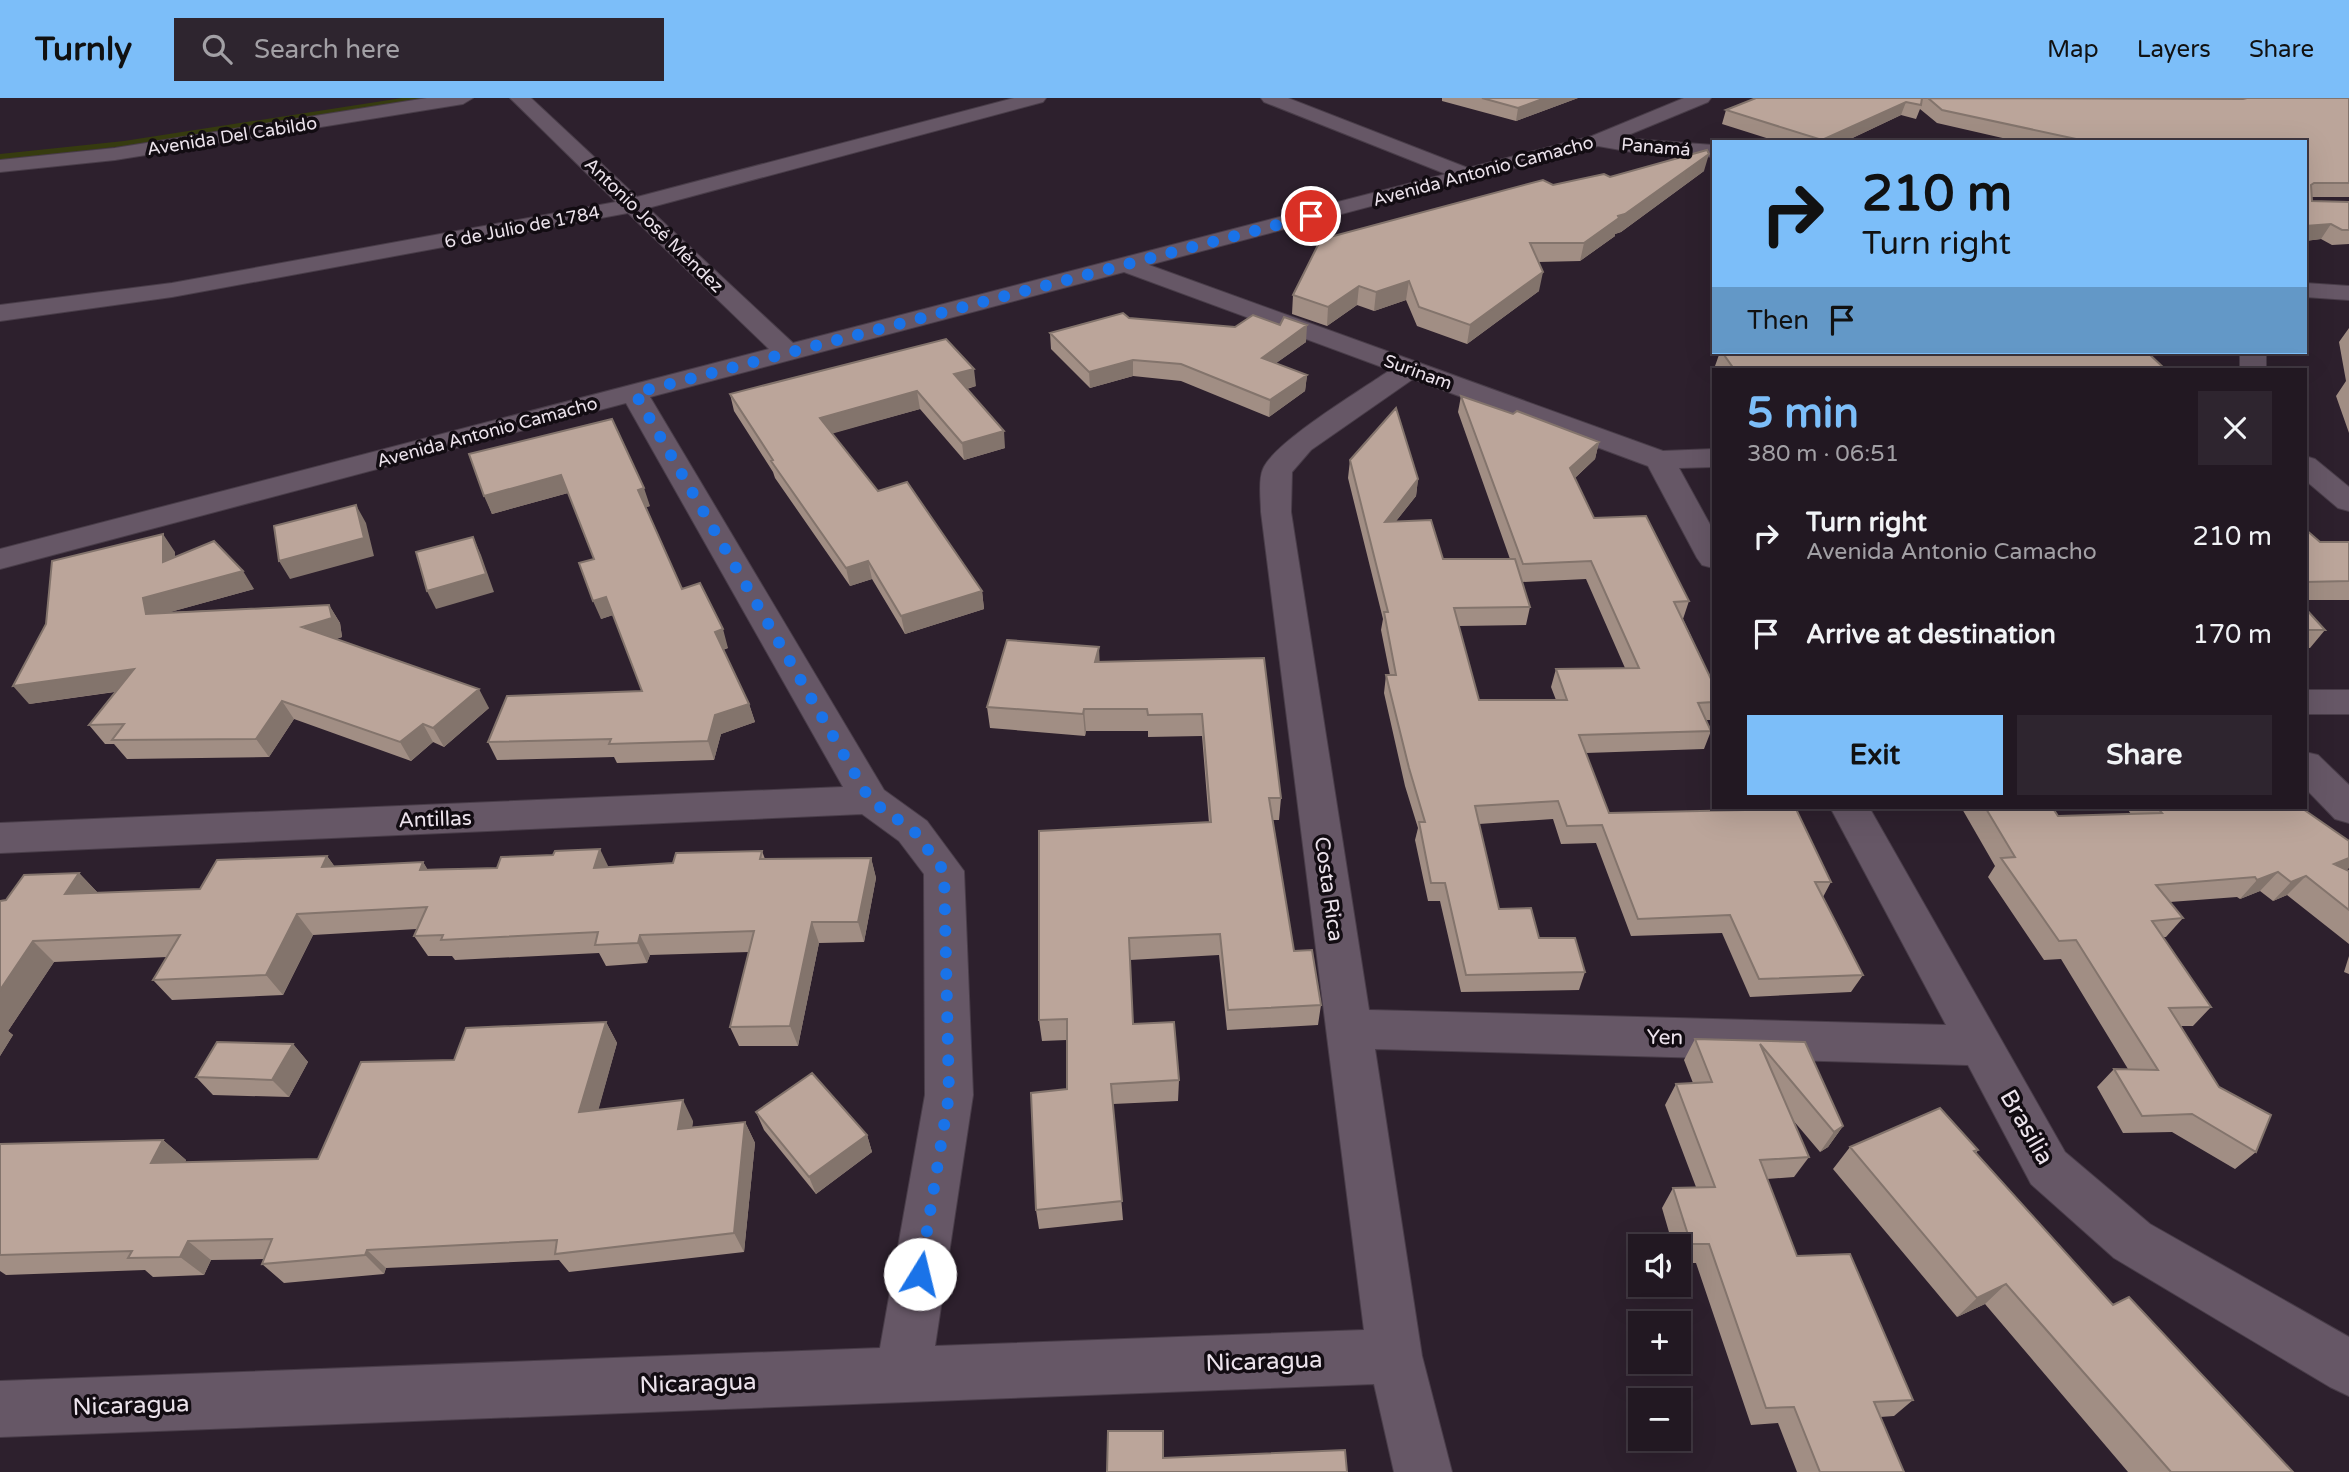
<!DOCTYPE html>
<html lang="en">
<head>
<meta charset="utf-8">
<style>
  :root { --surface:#221822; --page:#2e252f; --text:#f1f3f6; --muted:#a2a0a5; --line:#3f3740; --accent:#7cbef9 }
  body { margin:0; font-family:"Varela Round",sans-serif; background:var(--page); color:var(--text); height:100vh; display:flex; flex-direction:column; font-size:26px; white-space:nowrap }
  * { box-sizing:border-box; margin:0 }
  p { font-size:23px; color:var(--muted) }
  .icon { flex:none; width:38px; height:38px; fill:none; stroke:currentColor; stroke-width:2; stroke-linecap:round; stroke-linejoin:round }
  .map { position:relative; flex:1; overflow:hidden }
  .side { position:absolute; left:1712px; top:270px; width:595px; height:441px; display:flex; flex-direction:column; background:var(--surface); border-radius:0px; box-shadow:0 7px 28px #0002,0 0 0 2px var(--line) }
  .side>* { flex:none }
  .banner { position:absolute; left:1712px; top:42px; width:595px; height:214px; border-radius:0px; box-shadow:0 7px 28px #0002,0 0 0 2px var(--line); background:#7cbef9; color:#111; overflow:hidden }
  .controls { position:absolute; left:1628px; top:1136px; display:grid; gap:14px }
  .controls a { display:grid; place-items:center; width:63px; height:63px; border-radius:0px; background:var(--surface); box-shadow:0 7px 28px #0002,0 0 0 2px var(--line); font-size:35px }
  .pin { position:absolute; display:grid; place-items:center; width:60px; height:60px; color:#fff; margin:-30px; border:4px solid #fff; border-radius:50%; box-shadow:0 2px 7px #0007 }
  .me { position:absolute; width:77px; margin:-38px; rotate:9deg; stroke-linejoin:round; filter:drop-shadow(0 0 5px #0008) }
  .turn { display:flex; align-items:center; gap:24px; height:147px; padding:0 35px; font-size:32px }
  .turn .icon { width:91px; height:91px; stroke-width:2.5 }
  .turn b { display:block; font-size:49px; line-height:60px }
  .then { display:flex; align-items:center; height:66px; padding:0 35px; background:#0003; gap:14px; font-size:26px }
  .round { display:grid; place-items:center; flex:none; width:74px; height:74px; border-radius:0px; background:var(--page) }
  .head { display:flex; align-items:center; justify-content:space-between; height:119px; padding:0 35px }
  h1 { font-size:42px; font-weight:700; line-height:52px; color:var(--accent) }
  .cta { display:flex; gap:14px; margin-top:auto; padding:14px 35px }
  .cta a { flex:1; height:80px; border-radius:0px; background:var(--accent); color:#111; font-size:28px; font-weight:700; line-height:80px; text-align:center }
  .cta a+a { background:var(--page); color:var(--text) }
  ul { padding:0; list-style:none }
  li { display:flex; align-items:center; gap:21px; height:98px; padding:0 35px }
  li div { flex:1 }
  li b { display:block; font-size:26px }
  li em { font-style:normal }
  header { display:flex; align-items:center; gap:42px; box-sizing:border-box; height:98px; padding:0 35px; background:var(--accent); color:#111 }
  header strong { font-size:33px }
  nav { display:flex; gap:38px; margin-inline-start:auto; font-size:24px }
  .search { width:490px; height:63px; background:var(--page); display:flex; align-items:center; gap:18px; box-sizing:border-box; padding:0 24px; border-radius:0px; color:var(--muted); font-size:26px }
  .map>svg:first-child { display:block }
  .green { fill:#363b0f }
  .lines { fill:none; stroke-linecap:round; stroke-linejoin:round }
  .minor-casing { stroke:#493d49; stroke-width:2 }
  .minor { fill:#665766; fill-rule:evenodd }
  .wall { fill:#a18e84; fill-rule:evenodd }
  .shaded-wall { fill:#83746c }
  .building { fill:#bba59a; stroke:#83746c; stroke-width:2 }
  .route { stroke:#1a73e8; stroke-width:12; stroke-dasharray:0 21.6 }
  .labels { text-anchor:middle; stroke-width:7; stroke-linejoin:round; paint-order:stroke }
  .far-street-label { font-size:18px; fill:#ece3ec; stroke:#120c12 }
  .street-label { font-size:21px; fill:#ece3ec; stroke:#120c12 }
  .near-street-label { font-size:24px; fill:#ece3ec; stroke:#120c12 }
</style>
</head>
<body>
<header>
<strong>Turnly</strong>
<div class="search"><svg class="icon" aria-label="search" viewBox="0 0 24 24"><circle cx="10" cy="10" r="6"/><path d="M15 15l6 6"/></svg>Search here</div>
<nav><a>Map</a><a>Layers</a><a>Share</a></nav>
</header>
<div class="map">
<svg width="2349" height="1374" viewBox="0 0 2349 1374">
  <rect width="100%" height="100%" fill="#2d202d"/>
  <path class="green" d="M402,0H431L124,48L0,62V56L124,43Z"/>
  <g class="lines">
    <defs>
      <path id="minor" d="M427,0H473L463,6L115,62L0,74V62L115,50Z
        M510,0H531L637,99L1014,0H1046L1043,4L648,110L793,245L1446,76L1264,4L1261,0H1288L1468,70L1592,38L1684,0H1711L1708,4L1621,40L1713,47V59L1632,54L1598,48L1149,167L1663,353L1713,351V369L1679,370L1713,432V470L1702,467L1697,460L1648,368L1413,281L1311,352L1292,374L1291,414L1369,912L1946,927L1830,709H1869L2065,1054L2150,1126L2349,1239V1298L2330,1289L2114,1160L2031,1086L1968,967L1375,951L1422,1258L1452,1374H1394L1374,1286L0,1339V1283L880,1250L925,997L924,776L899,743L862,716L0,755V725L843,689L626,305L0,471V451L769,251L628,115L172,199L0,223V207L172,185L616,104ZM1124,174L1390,272C1363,291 1274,344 1263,371C1258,382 1261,402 1261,414L1364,1232L935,1248L973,997L964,773L927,723L884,692L650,299Z
        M2305,185L2349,188V202L2305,199Z
        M2240,254H2266V271H2240Z
        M2305,358L2315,361L2349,389V413L2338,410L2305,382Z
        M2305,592H2349V616H2305Z
        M2305,654L2318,657L2349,687V725L2335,721L2305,690Z"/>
    </defs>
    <use href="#minor" class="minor-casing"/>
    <use href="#minor" class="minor"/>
  </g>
  <path class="wall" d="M1442,0H1578L1516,23L1442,3Z
    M1756,0L2243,1L2349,0V99H2312V103L2349,104V146L2332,147L2321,141L2305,143V44H2020L1937,25L1920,11L1916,21L1901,17L1844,44H1779L1722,26L1726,12Z
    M1704,73L1621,134L1615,136V138L1580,163L1538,164L1539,193L1467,246L1417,228L1406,202L1374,213L1357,207L1327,228L1292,216L1293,197L1330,139L1553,87L1610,79Z
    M1713,83V96L1711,92Z
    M1129,220L1306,244L1276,265L1307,277L1305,293L1269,319L1181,283L1133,278L1090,290L1051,251L1050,235Z
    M2349,230V335L2336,298L2346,283L2339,244Z
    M1720,254H2147L2165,271H1718L1715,268Z
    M976,288L967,291L1005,350L964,362L920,311L832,335L878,393L982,493L984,511L905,536L872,481L850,488L775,380L773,374L734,313L730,296Z
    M1461,298L1513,316L1599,344L1595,361L1575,380L1594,420L1689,503L1683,521L1713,585V622H1706L1711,633L1704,651L1586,655L1609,715L1831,784L1823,799L1863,877L1851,894L1750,899L1722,835L1631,838L1596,745L1561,746L1553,721L1479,726L1499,811L1585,874L1579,892L1461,894L1440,803H1428L1415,742L1418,730L1405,688L1384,595L1386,577H1390L1381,532L1383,521L1348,380L1350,362L1418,381L1416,398L1396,423L1443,461H1510L1458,314ZM1586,481L1625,570L1556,571L1551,589L1556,602H1479L1459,528L1526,527L1530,509L1522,484Z
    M469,356L650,408L646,409L682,491L728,550L723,552L749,606L755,624L721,636L714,662L617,665L614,659L497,662L488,644L642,593L613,517L601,521L594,461L568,395L492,416Z
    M2305,431L2320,444H2349V502H2305Z
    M175,454V459L254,491L170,514L329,507L340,525L342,539L336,541L489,610L444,649L433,644L411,663L294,621L269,659L127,661L114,646H105L89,627L115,594L29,606Z
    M2305,510L2325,532L2310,550H2305Z
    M1264,560L1281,700L1279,722H1273L1294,853L1321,907L1318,927L1227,932L1219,857L1130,862L1133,926L1179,982L1178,1003L1113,1006L1123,1122L1039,1131L1036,1112L1067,991V942L1042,943L1039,922L1209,725L1202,638L1148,639V633H1086L1085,638L990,630L987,609L1100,564Z
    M1961,709H2052L2058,718L2131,716L2126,709H2300L2347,772L2349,773V846L2287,797L2273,803L2260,793L2240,801L2237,799L2170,804L2183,820L2166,839H2163L2211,909L2193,928H2181L2256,1054L2235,1071L2172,1034L2123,1035L2097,989L2114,971H2128L2061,861L2044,862L1988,779L1995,768Z
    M762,753L765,761L871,760L876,780L864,844L819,845L798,948H739L730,929L749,854L650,857L647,865L606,868L599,855L455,862L452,858H428L414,838L417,831L313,837L283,897L172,902L153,882L167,859L54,864L8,933L13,937L0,958L6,802L79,775L98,795L200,791L327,758L335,769L423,764L427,771L609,769L673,765Z
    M2349,858V876L2344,874Z
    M606,924L617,945L598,1012L693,1023L692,1029L745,1024L755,1045L744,1154L569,1174L559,1162L386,1170L384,1176L284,1185L262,1166L264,1161L211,1162L204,1177L153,1179L145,1172L6,1177L0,1173V1046L163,1042L186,1062L185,1064L318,1061L454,962Z
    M1695,941L1805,944L1843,1028L1828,1049L1820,1054L1792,1021L1809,1059L1794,1079L1767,1081L1797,1158L1913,1302L1894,1318L1880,1319L1904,1374H1797L1778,1325L1751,1327L1696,1165H1678V1148H1673L1662,1110L1673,1090L1696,1089L1665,1007L1676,986L1693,985L1684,962Z
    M293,946L308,964L289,999L213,997L196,979Z
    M756,1014L867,1037L872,1054L816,1096L764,1032Z
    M1850,1049L1978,1052L1976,1055L2113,1207L2293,1374H2128L1985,1206L1957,1219L1833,1071Z"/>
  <path class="shaded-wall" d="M1545,0H1578L1516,23L1518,10Z
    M1906,4L1901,17L1844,44H1822V42Z
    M1709,56L1704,73L1621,134L1615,136V138L1580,163L1584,145L1618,118Z
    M2331,126L2321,141L2305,143V128Z
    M1543,174L1539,193L1467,246L1470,227Z
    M1409,183L1406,202L1374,213L1376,194Z
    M1359,188L1357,207L1327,228L1328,209Z
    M1307,227L1306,244L1261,276L1262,260Z
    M1133,262V278L1090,290L1089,274Z
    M974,271L976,288L956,293L954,276Z
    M1307,277L1305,293L1269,319L1270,302Z
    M917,293L920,311L824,338L820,320Z
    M1004,333L1005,350L964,362L962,345Z
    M1599,344L1595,361L1566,388L1570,370Z
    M561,377L568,395L492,416L484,398Z
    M1418,381L1416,398L1382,441L1385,424Z
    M644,390L650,408L644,410L638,392Z
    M356,407L366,425L374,458L290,481L279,463Z
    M163,436L175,454V482L163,464Z
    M473,439L481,457L494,494L436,511L427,493Z
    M868,463L872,481L850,488L846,470Z
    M243,473L254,491L156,518L146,516L143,500Z
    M982,493L984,511L905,536L901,518Z
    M606,499L613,517L601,521L593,503Z
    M329,507L340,525L342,539L313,548L302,529Z
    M723,531L728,550L721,552L715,534Z
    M1099,549L1100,571L1095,564Z
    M134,571L148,589L29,606L13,588Z
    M479,591L489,610L444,649L433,630Z
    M282,603L294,621L269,659L256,641Z
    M749,606L755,624L721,636L714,662L708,643L715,617Z
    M1084,611L1086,633L1085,638L1083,616Z
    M423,626L433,644L411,663L400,644Z
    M600,751L610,772L594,770Z
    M327,758L342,779L322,769Z
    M871,760L876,780L864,844L858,824Z
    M2349,760V770L2345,774L2334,766Z
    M423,764L436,785L420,772Z
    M2278,774L2260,793L2240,801L2257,782Z
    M79,775L98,795L65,796Z
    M2306,778L2287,797L2273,803L2291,784Z
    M297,816L313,837L283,897L266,877Z
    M812,824L819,845L798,948L790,928Z
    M640,837L650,857L647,865L638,845Z
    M33,843L54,864L8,933L13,937L0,958V892Z
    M606,924L617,945L592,1035L579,1014Z
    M293,946L308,964L289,999L272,982Z
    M683,1002L693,1023L689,1051L678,1031Z
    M745,1024L755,1045L744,1154L734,1135Z
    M1843,1028L1828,1049L1820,1054L1834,1034Z
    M867,1037L872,1054L816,1096L809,1079Z
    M163,1042L186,1062L174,1085L151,1065Z
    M188,1143L211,1162L204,1177L180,1159Z
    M367,1152L386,1170L384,1176L365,1157Z
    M2006,1186L1985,1206L1957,1219L1977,1200Z"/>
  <path class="building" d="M1482,0H1545L1518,10Z
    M1756,0H1922L1921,7L1906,4L1822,42L1726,12Z
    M1928,0L2243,1L2247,0H2349V85H2314L2311,87L2312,103L2349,104V132H2342L2331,126L2305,128V44H2090L1942,12Z
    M1707,52L1709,56L1625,116L1618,118L1619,120L1584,145H1530L1543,174L1470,227L1419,209L1409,183L1376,194L1359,188L1328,209L1293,197L1322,139H1330L1543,82L1553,87L1604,76L1610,79Z
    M1123,215L1129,220L1235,229L1253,217L1280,227L1284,219L1307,227L1262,260L1307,277L1270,302L1181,266L1133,262L1089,274L1050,235Z
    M946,241L974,271L954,276L1004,333L962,345L917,293L820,320L878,393L907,384L982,493L901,518L868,463L846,470L771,363L773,362L730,296Z
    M1722,254H2147L2165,271H1734Z
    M1461,298L1513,316L1517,313L1599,344L1570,370L1594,420L1646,418L1689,503L1674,504L1713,585V604L1698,605L1711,633L1579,637L1609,715L1796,711L1831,784H1815L1863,877L1759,881L1730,817L1638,821L1602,727L1567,728L1558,703L1475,708L1499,811L1531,810L1539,840H1575L1585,874L1466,877L1445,785H1431L1419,724H1425L1409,670L1386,577H1396L1384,514H1388L1350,362L1396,310L1418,381L1385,424L1431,422L1443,461H1515L1530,509L1454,510L1479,602H1567L1556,571L1639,570L1591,463L1523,466Z
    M612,321L644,390L638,392L682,491L700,485L723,531L715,534L749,606L715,617L708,643L609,646L611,641L488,644L507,598L642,593L606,499L593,503L579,465L594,461L561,377L484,398L469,356Z
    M356,407L364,440L279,463L274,428Z
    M2305,431L2320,444H2349V483L2305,484Z
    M163,436V464L214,443L243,473L143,500L146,516L329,507L332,520L302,529L479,591L433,630L423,626L400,644L282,603L256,641L112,642L124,626L89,627L134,571L13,588L46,526L52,463Z
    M473,439L486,476L427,493L416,454Z
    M2305,510L2325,532H2305Z
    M1007,542L1099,549L1095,564L1264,560L1281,700H1269L1294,853L1312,852L1321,907L1228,912L1220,836L1129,840L1133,926L1174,924L1179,982L1111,986L1122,1103L1036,1112L1031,995L1067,991V921L1039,922V733L1211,724L1202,616L1148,617L1147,611H1084L1083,616L987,609Z
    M1985,709H2052L2058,718L2162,715L2157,709H2300L2349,743V760L2334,766L2349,773V812L2306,778L2291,784L2278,774L2257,782L2255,779L2156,787L2183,820L2152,823L2211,909L2169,910L2219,989L2271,1017L2256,1054L2192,1016L2142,1018L2114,971L2158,972L2076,842L2059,843L2001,760L2015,759Z
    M600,751L594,770L673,765L676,755L762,753L760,761L871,760L858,824H812L790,928L730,929L754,833L640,837L638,845L595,847L598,834L441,842L443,837L414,838L427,809L297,816L266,877L153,882L180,837L33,843L0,892V803L6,802L24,777L79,775L65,796L200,791L217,762L327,758L322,769L423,764L420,772L497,770L501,759L553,757L555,753Z
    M606,924L579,1014L683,1002L678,1031L745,1024L734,1135L555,1156L557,1142L367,1152L365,1157L262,1166L272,1141L188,1143L180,1159L128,1160L132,1153L0,1157V1046L163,1042L151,1065L318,1061L361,964L454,962L466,930Z
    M1695,941L1805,944L1843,1028L1834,1034L1760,946L1809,1059L1760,1062L1797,1158L1850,1156L1913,1302L1874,1304L1904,1374H1820L1794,1309L1766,1310L1709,1146H1691L1673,1090L1715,1089L1676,986L1712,984Z
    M217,944L293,946L272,982L196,979Z
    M812,975L867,1037L809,1079L756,1014Z
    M1940,1010L1978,1052L1974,1053L2113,1207L2129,1199L2293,1374H2171L2006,1186L1977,1200L1850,1049Z
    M1108,1333H1163V1360L1345,1352L1347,1374H1107Z"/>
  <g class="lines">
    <path class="route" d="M920,1176L949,997L944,773L914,733L870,702L635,295L1311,118"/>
  </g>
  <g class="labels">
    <g class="far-street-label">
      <text transform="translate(232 38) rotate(-9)" y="6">Avenida Del Cabildo</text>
      <text transform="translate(1656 49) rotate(5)" y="6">Panamá</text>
      <text transform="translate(1483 73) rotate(-15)" y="6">Avenida Antonio Camacho</text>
      <text transform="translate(654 127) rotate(44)" y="6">Antonio José Méndez</text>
      <text transform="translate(522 129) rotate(-11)" y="6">6 de Julio de 1784</text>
      <text transform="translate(1418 274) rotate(20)" y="6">Surinam</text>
      <text transform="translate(487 334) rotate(-15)" y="6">Avenida Antonio Camacho</text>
    </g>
    <g class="street-label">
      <text transform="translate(435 721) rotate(-2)" y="7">Antillas</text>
      <text transform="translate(1329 791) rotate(82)" y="7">Costa Rica</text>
      <text transform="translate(1665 939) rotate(1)" y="7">Yen</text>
    </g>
    <g class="near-street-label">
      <text transform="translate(2027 1029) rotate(60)" y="8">Brasilia</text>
      <text transform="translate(1264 1263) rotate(-2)" y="8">Nicaragua</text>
      <text transform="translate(698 1285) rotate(-2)" y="8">Nicaragua</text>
      <text transform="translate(131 1307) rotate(-2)" y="8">Nicaragua</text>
    </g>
  </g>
</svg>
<div class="controls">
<a><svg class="icon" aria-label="sound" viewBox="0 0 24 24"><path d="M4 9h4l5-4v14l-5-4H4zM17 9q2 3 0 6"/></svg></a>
<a>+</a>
<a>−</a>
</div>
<div class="pin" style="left:1311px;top:118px;background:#d93025"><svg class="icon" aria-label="arrive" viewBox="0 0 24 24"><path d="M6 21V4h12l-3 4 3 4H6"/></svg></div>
<svg class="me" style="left:920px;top:1176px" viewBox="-20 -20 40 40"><circle r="19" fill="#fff"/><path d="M0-13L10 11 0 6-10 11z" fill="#1a73e8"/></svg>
<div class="banner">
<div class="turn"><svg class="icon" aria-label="right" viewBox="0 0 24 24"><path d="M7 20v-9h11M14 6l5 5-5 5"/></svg><div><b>210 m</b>Turn right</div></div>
<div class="then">Then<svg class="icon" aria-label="arrive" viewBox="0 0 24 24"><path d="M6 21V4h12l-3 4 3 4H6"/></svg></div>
</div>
<section class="side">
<div class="head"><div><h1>5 min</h1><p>380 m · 06:51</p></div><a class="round"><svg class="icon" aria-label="close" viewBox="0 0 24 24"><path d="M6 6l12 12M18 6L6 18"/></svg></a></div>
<ul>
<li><svg class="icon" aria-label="right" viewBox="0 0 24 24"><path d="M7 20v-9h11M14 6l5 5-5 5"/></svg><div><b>Turn right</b><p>Avenida Antonio Camacho</p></div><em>210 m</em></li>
<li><svg class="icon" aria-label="arrive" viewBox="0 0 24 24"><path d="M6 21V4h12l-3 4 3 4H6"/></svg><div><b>Arrive at destination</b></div><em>170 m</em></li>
</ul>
<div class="cta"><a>Exit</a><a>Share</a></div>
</section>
</div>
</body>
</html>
